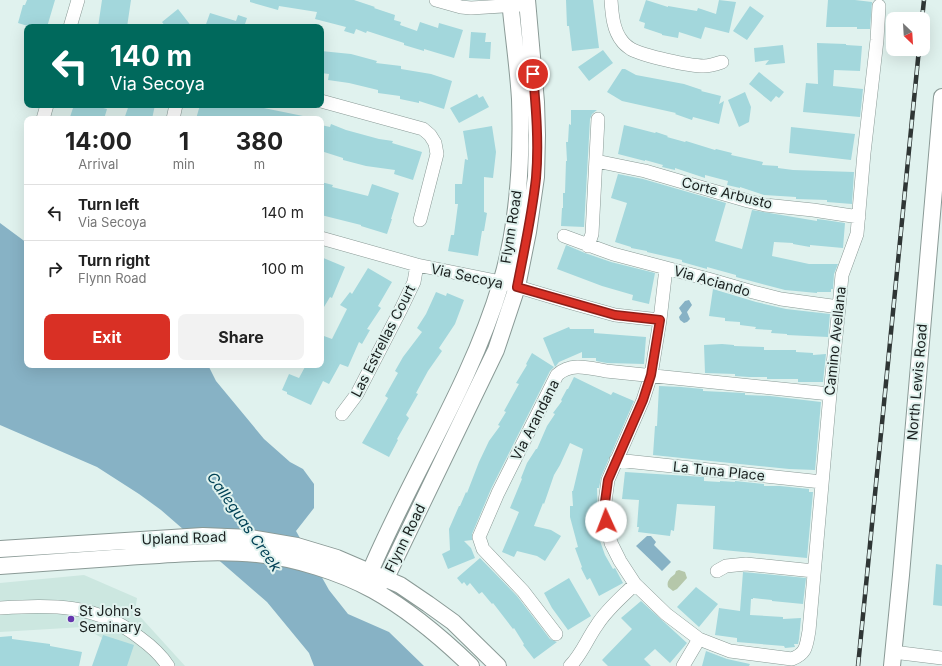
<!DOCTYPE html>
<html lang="en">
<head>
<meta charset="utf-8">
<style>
  :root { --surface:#fff; --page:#f2f2f2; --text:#222; --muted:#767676; --line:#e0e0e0; --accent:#d93025 }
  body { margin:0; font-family:Inter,sans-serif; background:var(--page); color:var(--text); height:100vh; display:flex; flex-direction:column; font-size:15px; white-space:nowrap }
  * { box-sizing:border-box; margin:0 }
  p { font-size:13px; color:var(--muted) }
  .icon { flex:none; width:22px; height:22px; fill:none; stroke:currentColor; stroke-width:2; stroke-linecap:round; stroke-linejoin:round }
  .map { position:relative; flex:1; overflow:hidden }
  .drawer { position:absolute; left:24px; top:116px; width:300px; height:252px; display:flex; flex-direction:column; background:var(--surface); border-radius:8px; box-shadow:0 4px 16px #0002 }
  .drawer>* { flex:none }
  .hud { position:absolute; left:24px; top:24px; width:300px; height:84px; border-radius:8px; box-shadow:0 4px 16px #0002; background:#00695c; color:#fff; overflow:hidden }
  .needle { width:26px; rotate:155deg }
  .fabs { position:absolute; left:886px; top:12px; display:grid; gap:8px }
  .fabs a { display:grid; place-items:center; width:44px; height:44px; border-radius:8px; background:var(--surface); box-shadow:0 4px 16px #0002; font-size:20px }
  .pin { position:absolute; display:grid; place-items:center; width:34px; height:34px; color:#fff; margin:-17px; border:2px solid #fff; border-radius:50%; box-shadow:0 1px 4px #0007 }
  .me { position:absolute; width:44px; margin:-22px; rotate:358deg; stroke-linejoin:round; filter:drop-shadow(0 0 3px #0008) }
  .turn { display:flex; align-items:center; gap:14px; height:84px; padding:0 20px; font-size:18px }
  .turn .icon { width:52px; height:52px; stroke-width:2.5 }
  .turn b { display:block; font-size:28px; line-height:34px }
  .eta { display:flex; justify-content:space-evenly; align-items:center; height:68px; text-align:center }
  .eta b { font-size:24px; font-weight:700; line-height:28px }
  .cta { display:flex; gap:8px; margin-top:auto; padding:8px 20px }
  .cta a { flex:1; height:46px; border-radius:8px; background:var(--accent); color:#fff; font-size:16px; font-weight:700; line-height:46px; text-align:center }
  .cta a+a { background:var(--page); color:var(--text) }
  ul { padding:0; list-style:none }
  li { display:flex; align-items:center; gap:12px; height:56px; padding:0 20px; border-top:1px solid var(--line) }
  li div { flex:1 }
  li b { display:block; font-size:15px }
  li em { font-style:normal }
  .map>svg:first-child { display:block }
  .built { fill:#cce7e0 }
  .green { fill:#b5c7aa }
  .water { fill:#87b2c5 }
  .building { fill:#a3d7dc }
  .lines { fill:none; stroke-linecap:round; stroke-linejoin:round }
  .minor-casing { stroke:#8a9a96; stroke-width:14 }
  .major-casing { stroke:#8a9a96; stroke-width:18 }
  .minor { stroke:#fff; stroke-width:13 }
  .major { stroke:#fff; stroke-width:16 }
  .rail-casing { stroke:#2f3635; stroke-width:4.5 }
  .rail { stroke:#e0f2ee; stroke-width:3; stroke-dasharray:9; stroke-linecap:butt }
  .route-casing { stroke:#8d1f18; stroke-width:10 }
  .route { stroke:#d93025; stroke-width:7 }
  .poi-dot { fill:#6636ae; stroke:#e0f2ee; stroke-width:1.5 }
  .labels { text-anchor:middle; stroke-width:4; stroke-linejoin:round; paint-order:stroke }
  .street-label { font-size:14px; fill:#191f1e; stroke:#e0f2ee }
  .poi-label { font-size:14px; fill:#191f1e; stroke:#e0f2ee; text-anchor:start }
  .water-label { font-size:15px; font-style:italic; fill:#004155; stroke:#e0f2ee }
</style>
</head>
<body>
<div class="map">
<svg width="942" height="666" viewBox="0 0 942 666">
  <rect width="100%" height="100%" fill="#e0f2ee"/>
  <path class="built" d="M84,575L137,598L135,611L185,666H124L128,653L83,627L0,632V583Z"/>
  <path class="green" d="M679,570L685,572L687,578L677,589L673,591L668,587C666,581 671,577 675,574L676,571Z"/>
  <path class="water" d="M0,223L27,243V365H208L216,381L264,439L290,462L303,469L314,484V508L296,531L329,590L348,614L389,632L424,666H314L309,653L267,602L161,510L139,494L97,467L0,425Z
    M689,300L692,305L687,312L690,319L687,322L684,323L680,320L679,317L682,313L679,308L685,301Z
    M647,536H651L656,542L654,545L671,562L662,571L636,546Z"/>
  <path class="building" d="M27,0H55L47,27H31L18,23L23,5H25Z
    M102,0H131L127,27H98Z
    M250,0H354L375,7L374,8L395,15L394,20L401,22L400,25L417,31L420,22L438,28L439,23L463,30L454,58L424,49V51L404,45V43L367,31L366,33L356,29L354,34L344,31L346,27L315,19L317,12L279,6L278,10L250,2Z
    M566,0H593L599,48L572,51L569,26H567Z
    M646,0L668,7V6L697,11L698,8L716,14L719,0L736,2L729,33L705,27L701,39L679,32L678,38L662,35V34L644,28L645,23L639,21Z
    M828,0H855L872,2L870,29H857V27H826Z
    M750,6L764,16L747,40L733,31Z
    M178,9L192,27H166L162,22Z
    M210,13L236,21L238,15L247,18L245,24L248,25V27H205Z
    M471,32L486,33L485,42H491L490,59L469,58Z
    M817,43L846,44V45L862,46L860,71L834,70L833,86L863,89L860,117L803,112L806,83L818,84Z
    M783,45L785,63L765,65L769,60L755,62L754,48Z
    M603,50L613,63L589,81L578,67Z
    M321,51L351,54L377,61L376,63L401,66V69L431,74L452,81L444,109L419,101V103L400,99V96L378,93V90L349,83L328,80L329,74L321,73Z
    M622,69H625L636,75L684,84L702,90L701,91L721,96L719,104L724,101L719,124L693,117L692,120L675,114L676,113L622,101L607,92Z
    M759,72L784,92L779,98L776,96L771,102L749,84Z
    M745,92L751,107L749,122L739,127L728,100Z
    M477,94L479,98L483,96L489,107L459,123L450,108Z
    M74,105H92L107,109L104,119H77L70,117Z
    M129,105H155L152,119H124Z
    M200,105H249L303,116V119H196Z
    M571,110H597L592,114L590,119L584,227L561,226L562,208H563V193H565L566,161H567L566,142H568L569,124L571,125Z
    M331,124L346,130L379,139L393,141L392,143L422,152L413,180L394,174L395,170L366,166L343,160V158L321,151V125L330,127Z
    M624,125L655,133L656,132L668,136L667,137L685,142L686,141L715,150L716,149L732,153L731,155L763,162L762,165L778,166V168L793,170L854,172L852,204L827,202V200L796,199V197L764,195L740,187V188L727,185L728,181L705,175V178L675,168V170L662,167L663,165L645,160V161L618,154Z
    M492,126L496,152L493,178L484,177V212L487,213L484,231H482L478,256L448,251L451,235H454L458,204H455V184H462L465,159L468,160L463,131Z
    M791,127L855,134L851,160L789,153Z
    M618,174L643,179L726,203L715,241L742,249L752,210L817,221V219L825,220L845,223L843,248L810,245V247L793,244V243L774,242L772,256L809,264H838L834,274L833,289H831V292H817V293L785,290L736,277V275L707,267V269L682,262V260L647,252V251L631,248V247L615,242L627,203L611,198Z
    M321,182L333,185L332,187L368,196L372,184L399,193L391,219H392L387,234L361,226V225L321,215Z
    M566,245L585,253L611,262L655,273L649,304L632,300L633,295L602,286L557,269Z
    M321,257L345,267L332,298L330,297L321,312Z
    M368,268L392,282L378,306L381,308L367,329L370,330L362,344L359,342L348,367L340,364L329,384L323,381L311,405L287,394V392L282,390L289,374L299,378L306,365H321V343L324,336L332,339L347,309L340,305L350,292L352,294Z
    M713,289L756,302L786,309L830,314L828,337L787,335V334L771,333L772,330L755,329L756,327L740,325V322L725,321V318L709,316Z
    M436,292L446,296L447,293L464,300L455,324L439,348L442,351L428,371L416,393L418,394L406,415L409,418L397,439L398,440L389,457L362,443L388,398L385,396L398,373L395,371L403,357L422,332L417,328L426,314Z
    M569,327L570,329H594V333L646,337L644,364L607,363L596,361V358H582V352L559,362L555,367L543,338Z
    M722,344L734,345V346L764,347V350H796V352L813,353V355L826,354L823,382H798V379H767V377H749L735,376V374L705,373L704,345Z
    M532,353L554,367L550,371L491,489L472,534V540L464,541L471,548L475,558L448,569L442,554L450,550L449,529L459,506H460L466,492L467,493L479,462L489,441L500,426L498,425L506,412L504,411L519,384L516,383L527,365L526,364Z
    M574,377L611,395L613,392L634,401L601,477L599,488H597L598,522L602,537L599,538L605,555L613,569L615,568L623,583L599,596L590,578L587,580L581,568L582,567L575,548L578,547L570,517V506H573L572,491H573L583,449L570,443L560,465L554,475L544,504L543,503L534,526L551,530L561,536L545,561L537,556L517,551L514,557L502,552L519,512L510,508L522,479L521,478L527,463L536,449H537L547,426L555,414L553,413L562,401L561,400L567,389H568Z
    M659,386L681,387L703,389V391L745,393V395L770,396L821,402L815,470L789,469L653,455L655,426H657Z
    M625,472L704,477V481L720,482V481L735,482V481L764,484V486H780L809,489V492H813L807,558L713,549L715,506L677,504L674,531L671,530L670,536L638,532L639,527H637L639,500L622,499Z
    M480,558L517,596L550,639L557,642L534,659L523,645L524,644L514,628L513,629L493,603L492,604L482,592L479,594L470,583L467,586L464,582L462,584L457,578Z
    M936,564L942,565V606L933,605Z
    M743,572L806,578L803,604L772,601V600L753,598V599H751L750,615L783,617V619L801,618L799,639L798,644H794L795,647L785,648L784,646L737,642V638L715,635L719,608L740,611Z
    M569,578L591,616L568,630L552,608L544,593Z
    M696,587L718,604L699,627L677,607Z
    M641,601L687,643L670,663L655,649L644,659L651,666H608L602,660L632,629L621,618Z
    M103,635L134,645L127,666H92Z
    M12,636V639L50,644V646L82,652L79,666H0V637Z
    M706,651L727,659L750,664L749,666H702Z"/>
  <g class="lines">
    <defs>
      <path id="minor" d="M436,0L461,7L471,8L520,5
        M611,0C612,14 613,30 622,41C624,44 628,47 631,49C644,56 689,66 704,66C710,66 716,64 722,62
        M70,27L78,0
        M321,101L423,129L430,135L435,143L437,154L420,220
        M43,119L47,105
        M173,119L176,105
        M596,161L645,171L748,201L765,205L813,210L859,217
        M564,236L613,254L708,279L753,292L781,299L839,307
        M321,238L417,265L501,282L572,303L615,315L660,320
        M588,246L592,234L598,119
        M666,268L660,320L651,375L643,400L608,480L605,502L606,521L611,543L620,561L635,584L666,614L699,639L730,651L792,659C807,653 806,646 809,631L830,394L839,307L842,275L857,234L864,153L877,40L879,6
        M342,414L357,394L401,309L414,282L417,265
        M616,460L822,482
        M717,571L726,566L746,564L814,571
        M0,608C53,605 96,603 140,638C151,646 161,655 168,666
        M556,634L523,591L483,549L479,537L498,493L557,375C571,362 589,368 606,371L830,394
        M893,652L942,658
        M570,666C582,654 587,639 597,625C607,609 622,597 635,584
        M683,666L699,639"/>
      <path id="major" d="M0,549L203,536L251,538L297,546L337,558L400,585L428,604L453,622L498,666
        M0,566C42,563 85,560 127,557C170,554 214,550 257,554C295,558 340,572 373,590C409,610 441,637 471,666
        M373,590L386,578L496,350L517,287L528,232L536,177L537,135L536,102L527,0
        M373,590L370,572C411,475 471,384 501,283C518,226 522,158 520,99C518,66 513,33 510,0
        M892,666L901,575L942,97"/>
    </defs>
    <use href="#minor" class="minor-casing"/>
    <use href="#major" class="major-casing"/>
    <use href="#minor" class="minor"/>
    <use href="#major" class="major"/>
    <defs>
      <path id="rail" d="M922,19L924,0
        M858,666L919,49"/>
    </defs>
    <use href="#rail" class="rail-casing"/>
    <use href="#rail" class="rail"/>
  </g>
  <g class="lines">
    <defs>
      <path id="route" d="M533,74C536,108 539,144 536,178C532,215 524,251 517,287L615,315L660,320L651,375L643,400L608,480L605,502L606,521"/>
    </defs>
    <use href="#route" class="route-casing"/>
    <use href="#route" class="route"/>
  </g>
  <circle class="poi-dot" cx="71" cy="619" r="4"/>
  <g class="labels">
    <g class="street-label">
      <text transform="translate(727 193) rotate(14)" y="5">Corte Arbusto</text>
      <text transform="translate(511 227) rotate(-81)" y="5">Flynn Road</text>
      <text transform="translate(467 276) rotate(12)" y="5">Via Secoya</text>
      <text transform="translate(712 281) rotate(16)" y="5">Via Aciando</text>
      <text transform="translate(383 341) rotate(-63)" y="5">Las Estrellas Court</text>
      <text transform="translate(835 341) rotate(-84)" y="5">Camino Avellana</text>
      <text transform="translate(917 382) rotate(-85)" y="5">North Lewis Road</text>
      <text transform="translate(535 420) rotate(-63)" y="5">Via Arandana</text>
      <text transform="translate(719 471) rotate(6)" y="5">La Tuna Place</text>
      <text transform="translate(184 538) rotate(-2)" y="5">Upland Road</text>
      <text transform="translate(405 538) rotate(-64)" y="5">Flynn Road</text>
    </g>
    <g class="poi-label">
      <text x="79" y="616">St John's<tspan x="79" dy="16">Seminary</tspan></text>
    </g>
    <g class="water-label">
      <text transform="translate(244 522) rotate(55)" y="5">Calleguas Creek</text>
    </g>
  </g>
</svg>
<div class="fabs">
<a><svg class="needle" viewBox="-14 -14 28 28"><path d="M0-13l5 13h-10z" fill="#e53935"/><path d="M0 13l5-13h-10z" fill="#767676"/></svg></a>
</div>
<div class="pin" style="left:533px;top:74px;background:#d93025"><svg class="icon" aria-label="arrive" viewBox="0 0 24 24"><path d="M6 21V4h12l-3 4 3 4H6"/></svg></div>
<svg class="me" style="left:606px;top:521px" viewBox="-20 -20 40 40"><circle r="19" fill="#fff"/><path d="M0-13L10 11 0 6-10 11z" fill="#d93025"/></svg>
<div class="hud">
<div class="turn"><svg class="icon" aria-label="left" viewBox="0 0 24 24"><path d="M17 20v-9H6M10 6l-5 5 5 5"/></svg><div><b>140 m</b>Via Secoya</div></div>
</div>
<section class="drawer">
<div class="eta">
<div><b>14:00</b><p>Arrival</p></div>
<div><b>1</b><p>min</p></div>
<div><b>380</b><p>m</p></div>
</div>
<ul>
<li><svg class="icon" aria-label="left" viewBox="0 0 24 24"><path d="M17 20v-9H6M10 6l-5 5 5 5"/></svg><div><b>Turn left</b><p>Via Secoya</p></div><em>140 m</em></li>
<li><svg class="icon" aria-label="right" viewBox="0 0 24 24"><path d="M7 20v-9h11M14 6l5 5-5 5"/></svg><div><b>Turn right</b><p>Flynn Road</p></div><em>100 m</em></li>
</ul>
<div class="cta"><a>Exit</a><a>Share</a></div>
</section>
</div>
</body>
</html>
